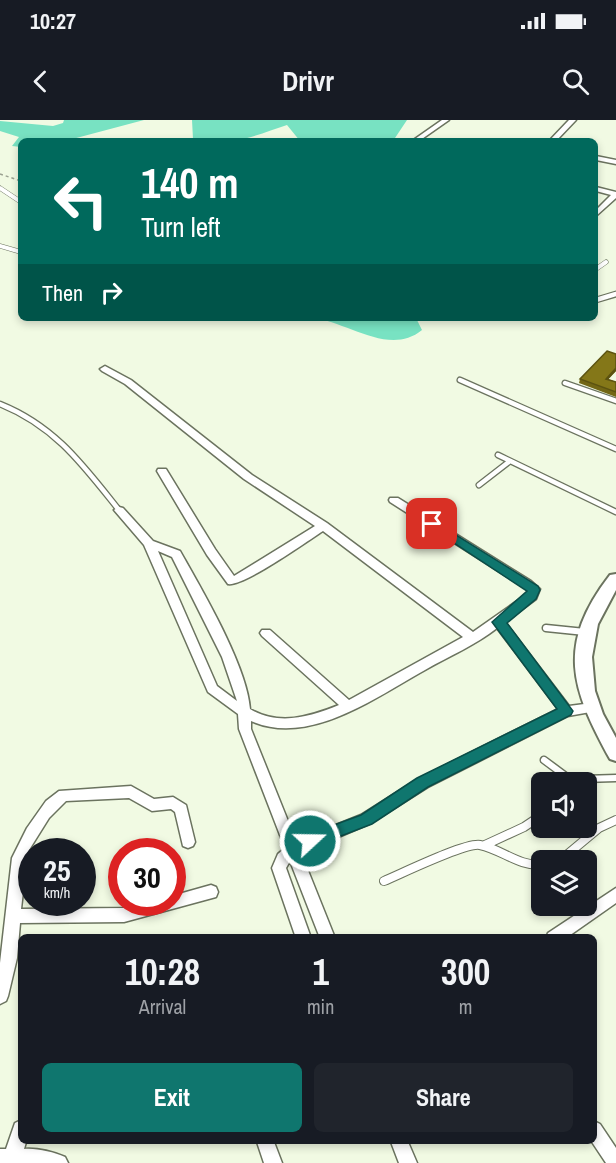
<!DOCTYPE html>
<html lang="en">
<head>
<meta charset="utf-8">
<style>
  :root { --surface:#171b24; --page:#20242c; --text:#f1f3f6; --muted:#9ea1a6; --accent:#0f766e }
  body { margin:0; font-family:"Archivo Narrow",sans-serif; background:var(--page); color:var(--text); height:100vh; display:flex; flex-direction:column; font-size:22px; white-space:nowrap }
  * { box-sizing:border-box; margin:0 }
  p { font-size:20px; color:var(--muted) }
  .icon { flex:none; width:33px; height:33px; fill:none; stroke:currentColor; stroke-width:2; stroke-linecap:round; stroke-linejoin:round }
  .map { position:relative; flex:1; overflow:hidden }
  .sheet { position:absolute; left:18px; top:814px; width:579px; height:210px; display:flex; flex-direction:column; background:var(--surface); border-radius:9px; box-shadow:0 3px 9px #0003 }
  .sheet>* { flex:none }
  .top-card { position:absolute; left:18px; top:18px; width:580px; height:183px; border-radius:9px; box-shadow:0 3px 9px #0003; background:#00695c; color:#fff; overflow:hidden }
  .controls { position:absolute; left:531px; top:652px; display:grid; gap:12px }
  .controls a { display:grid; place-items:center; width:66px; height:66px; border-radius:9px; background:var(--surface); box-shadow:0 3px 9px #0003; font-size:30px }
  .speed { position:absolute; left:18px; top:718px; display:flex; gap:12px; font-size:30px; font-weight:700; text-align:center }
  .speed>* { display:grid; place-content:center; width:78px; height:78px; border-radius:50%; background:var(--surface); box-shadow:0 3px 9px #0003; line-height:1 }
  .speed small { font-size:15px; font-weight:400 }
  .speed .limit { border:9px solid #d22; background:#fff; color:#111 }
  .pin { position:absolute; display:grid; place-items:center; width:51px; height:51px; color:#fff; margin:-26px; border-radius:12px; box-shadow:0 3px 9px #0006 }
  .me { position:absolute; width:66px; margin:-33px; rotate:69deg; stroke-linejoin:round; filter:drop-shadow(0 0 4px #0008) }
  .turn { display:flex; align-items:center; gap:21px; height:126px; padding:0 24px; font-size:27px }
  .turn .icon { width:78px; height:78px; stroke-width:2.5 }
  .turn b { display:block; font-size:42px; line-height:51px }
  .then { display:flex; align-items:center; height:57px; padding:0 24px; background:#0003; gap:12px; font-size:22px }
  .eta { display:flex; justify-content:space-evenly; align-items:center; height:102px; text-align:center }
  .eta b { font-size:36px; font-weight:800; line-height:42px }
  .primary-button { display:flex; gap:12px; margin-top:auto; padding:12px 24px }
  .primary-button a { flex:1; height:69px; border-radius:9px; background:var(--accent); color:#fff; font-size:24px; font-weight:800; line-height:69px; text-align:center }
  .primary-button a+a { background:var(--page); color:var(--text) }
  .status { display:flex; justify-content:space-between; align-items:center; height:42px; padding:0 30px; background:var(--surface); direction:ltr }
  .status svg { height:16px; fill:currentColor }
  header { display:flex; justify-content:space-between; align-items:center; height:78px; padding:0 24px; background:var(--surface); font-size:27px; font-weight:800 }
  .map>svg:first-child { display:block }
  .water { fill:#78e2c2 }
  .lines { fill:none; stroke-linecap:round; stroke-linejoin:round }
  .lane-far3-casing { stroke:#6b735f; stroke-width:5 }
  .lane-far2-casing { stroke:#6b735f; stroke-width:7 }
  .lane-far1-casing { stroke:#6b735f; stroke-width:9 }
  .lane-casing { stroke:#6b735f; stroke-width:10 }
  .street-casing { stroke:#6b735f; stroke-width:3 }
  .secondary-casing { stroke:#6b735f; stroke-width:4 }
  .path { stroke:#9aa090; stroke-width:1.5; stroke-dasharray:3 3; stroke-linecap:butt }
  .lane-far3 { stroke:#fff; stroke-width:4 }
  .lane-far2 { stroke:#fff; stroke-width:4.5 }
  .lane-far1 { stroke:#fff; stroke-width:6 }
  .lane { stroke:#fff; stroke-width:8 }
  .street { fill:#fff; fill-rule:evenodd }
  .secondary { fill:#fff; fill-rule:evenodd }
  .wall { fill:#726615 }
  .shaded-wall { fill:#5c5311 }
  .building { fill:#847718; stroke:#5c5311; stroke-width:1.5 }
  .route { fill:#0f766e; stroke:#0a4d48; stroke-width:1.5 }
</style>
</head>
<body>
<div class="status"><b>10:27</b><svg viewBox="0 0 49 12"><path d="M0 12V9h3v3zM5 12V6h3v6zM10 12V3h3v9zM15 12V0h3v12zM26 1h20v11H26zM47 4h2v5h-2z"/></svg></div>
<header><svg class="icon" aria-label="back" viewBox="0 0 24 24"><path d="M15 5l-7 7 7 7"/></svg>Drivr<svg class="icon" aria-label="search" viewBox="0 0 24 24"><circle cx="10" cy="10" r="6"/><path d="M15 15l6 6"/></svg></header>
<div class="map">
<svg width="616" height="1043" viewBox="0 0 616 1043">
  <rect width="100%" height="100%" fill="#f1fae3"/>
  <path class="water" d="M64,0H144L65,21H21V27L12,26L19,17L0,11V1L53,6L63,3Z
    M192,0H407L393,21H300L287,5C257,15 225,29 193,19Z
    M312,198H416L422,210C389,237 347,201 312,198Z"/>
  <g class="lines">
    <defs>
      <path id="lane-far3" d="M0,68L21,82
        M0,126L21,132
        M596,149L606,142"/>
      <path id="lane-far2" d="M596,180L616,174
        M460,260L616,329
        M565,263L616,281
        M0,284C55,306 83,345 119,390
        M498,335L616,392
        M479,365L510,341"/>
      <path id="lane-far1" d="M546,508L585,512
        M544,640L575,663L583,659L616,658"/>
      <path id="lane" d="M485,725L524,707L542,695
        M556,741L563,738L599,708L616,700
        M384,761C401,754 466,722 480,725C503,730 518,746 542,745"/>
      <path id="street" d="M442,0H449L419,21H412Z
        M569,0H576L556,21H549Z
        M596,36L616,40V44L596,40Z
        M596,67L616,72V78L596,96V90L611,75L596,71Z
        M105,246L131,260L252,355L327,403L473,512L527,474L528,470L390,382L389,380L390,378H398L531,461L540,469L536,479L505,502L569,586L592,583L596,585L598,588L596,591L568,596L428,667L371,703L301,733L335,818H320L290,741L286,748L311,818H296L272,748L278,734L285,728L239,609L238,594L208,572L144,425L114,390L119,387L123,388L153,421L180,431C202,470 247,546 250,589C279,606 309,597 339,585L262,516L260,513L262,510H270L349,580L463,517L323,411C306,422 243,467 228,464L207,435L157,351L158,349H166L215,429L234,456L315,406L244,359L125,264L102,251L100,249ZM158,431L172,437L222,537L237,581L217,566ZM497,508L558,589L418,659L361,695L296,721L251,609V601C309,627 376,577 425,550C449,536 476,525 497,508Z
        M131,666L154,679L173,677L186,685L195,722L193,726L188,728L183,726L175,692L171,689L152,691L129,678L66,681L49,698L29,730L28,732L32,733V745H26L21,789L124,788L145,783H172V776L211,765L216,767L218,772L216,777L124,802L20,803L17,838L8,876L6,881L0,884V843L12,738L27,708L46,681L59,671Z
        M616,768V783L566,818H546L548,813Z
        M21,1000V1022H26L24,1029C37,1028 53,1032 65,1037L68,1043H0V1029H6L15,1003Z
        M594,1001L600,1004L616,1028V1043H606L592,1022H594Z
        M257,1022H274L282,1043H264Z
        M391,1022H408L417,1043H399Z"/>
      <path id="secondary" d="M616,454V470L598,504L592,537L595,571L603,594L616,618V641L610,639C571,568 556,525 610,455Z"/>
    </defs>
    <use href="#lane-far3" class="lane-far3-casing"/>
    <use href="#lane-far2" class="lane-far2-casing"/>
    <use href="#lane-far1" class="lane-far1-casing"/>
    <use href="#lane" class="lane-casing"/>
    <use href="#street" class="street-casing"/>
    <use href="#secondary" class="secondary-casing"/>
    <path class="path" d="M0,54L21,61"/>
    <use href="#lane-far3" class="lane-far3"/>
    <use href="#lane-far2" class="lane-far2"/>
    <use href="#lane-far1" class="lane-far1"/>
    <use href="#lane" class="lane"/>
    <use href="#street" class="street"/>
    <use href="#secondary" class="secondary"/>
  </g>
  <path class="wall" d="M616,234V251L608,259L616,262V277L579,263L580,259Z"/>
  <path class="shaded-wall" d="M616,248V251L605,263L606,259Z"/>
  <path class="building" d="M607,231L616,234V248L606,259L616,262V272L580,259Z"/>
  <path class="route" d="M432,400L538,466L540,470L536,479L507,503L573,591L571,595L428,667L372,704L310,728L304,726L302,721L304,716L361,695L417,658L557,589L492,502L527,471L428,406L426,404Z"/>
</svg>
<div class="controls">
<a><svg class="icon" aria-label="sound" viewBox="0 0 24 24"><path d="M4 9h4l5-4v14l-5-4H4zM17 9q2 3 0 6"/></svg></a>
<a><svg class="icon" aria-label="layers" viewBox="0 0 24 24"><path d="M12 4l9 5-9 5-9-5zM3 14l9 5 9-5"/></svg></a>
</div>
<div class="speed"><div>25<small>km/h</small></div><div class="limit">30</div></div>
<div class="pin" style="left:432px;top:404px;background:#d93025"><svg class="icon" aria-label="arrive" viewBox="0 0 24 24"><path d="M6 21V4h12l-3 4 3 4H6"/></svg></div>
<svg class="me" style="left:310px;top:721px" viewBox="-20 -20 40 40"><circle r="17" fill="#0f766e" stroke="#fff" stroke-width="3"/><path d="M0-11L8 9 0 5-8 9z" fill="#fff"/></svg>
<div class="top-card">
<div class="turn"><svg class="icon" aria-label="left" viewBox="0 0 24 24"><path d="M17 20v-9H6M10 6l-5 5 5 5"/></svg><div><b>140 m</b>Turn left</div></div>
<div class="then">Then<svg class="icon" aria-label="right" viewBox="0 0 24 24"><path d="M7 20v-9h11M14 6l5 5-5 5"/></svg></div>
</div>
<section class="sheet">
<div class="eta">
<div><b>10:28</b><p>Arrival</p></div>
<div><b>1</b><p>min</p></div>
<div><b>300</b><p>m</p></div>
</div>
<div class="primary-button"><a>Exit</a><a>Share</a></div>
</section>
</div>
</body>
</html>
